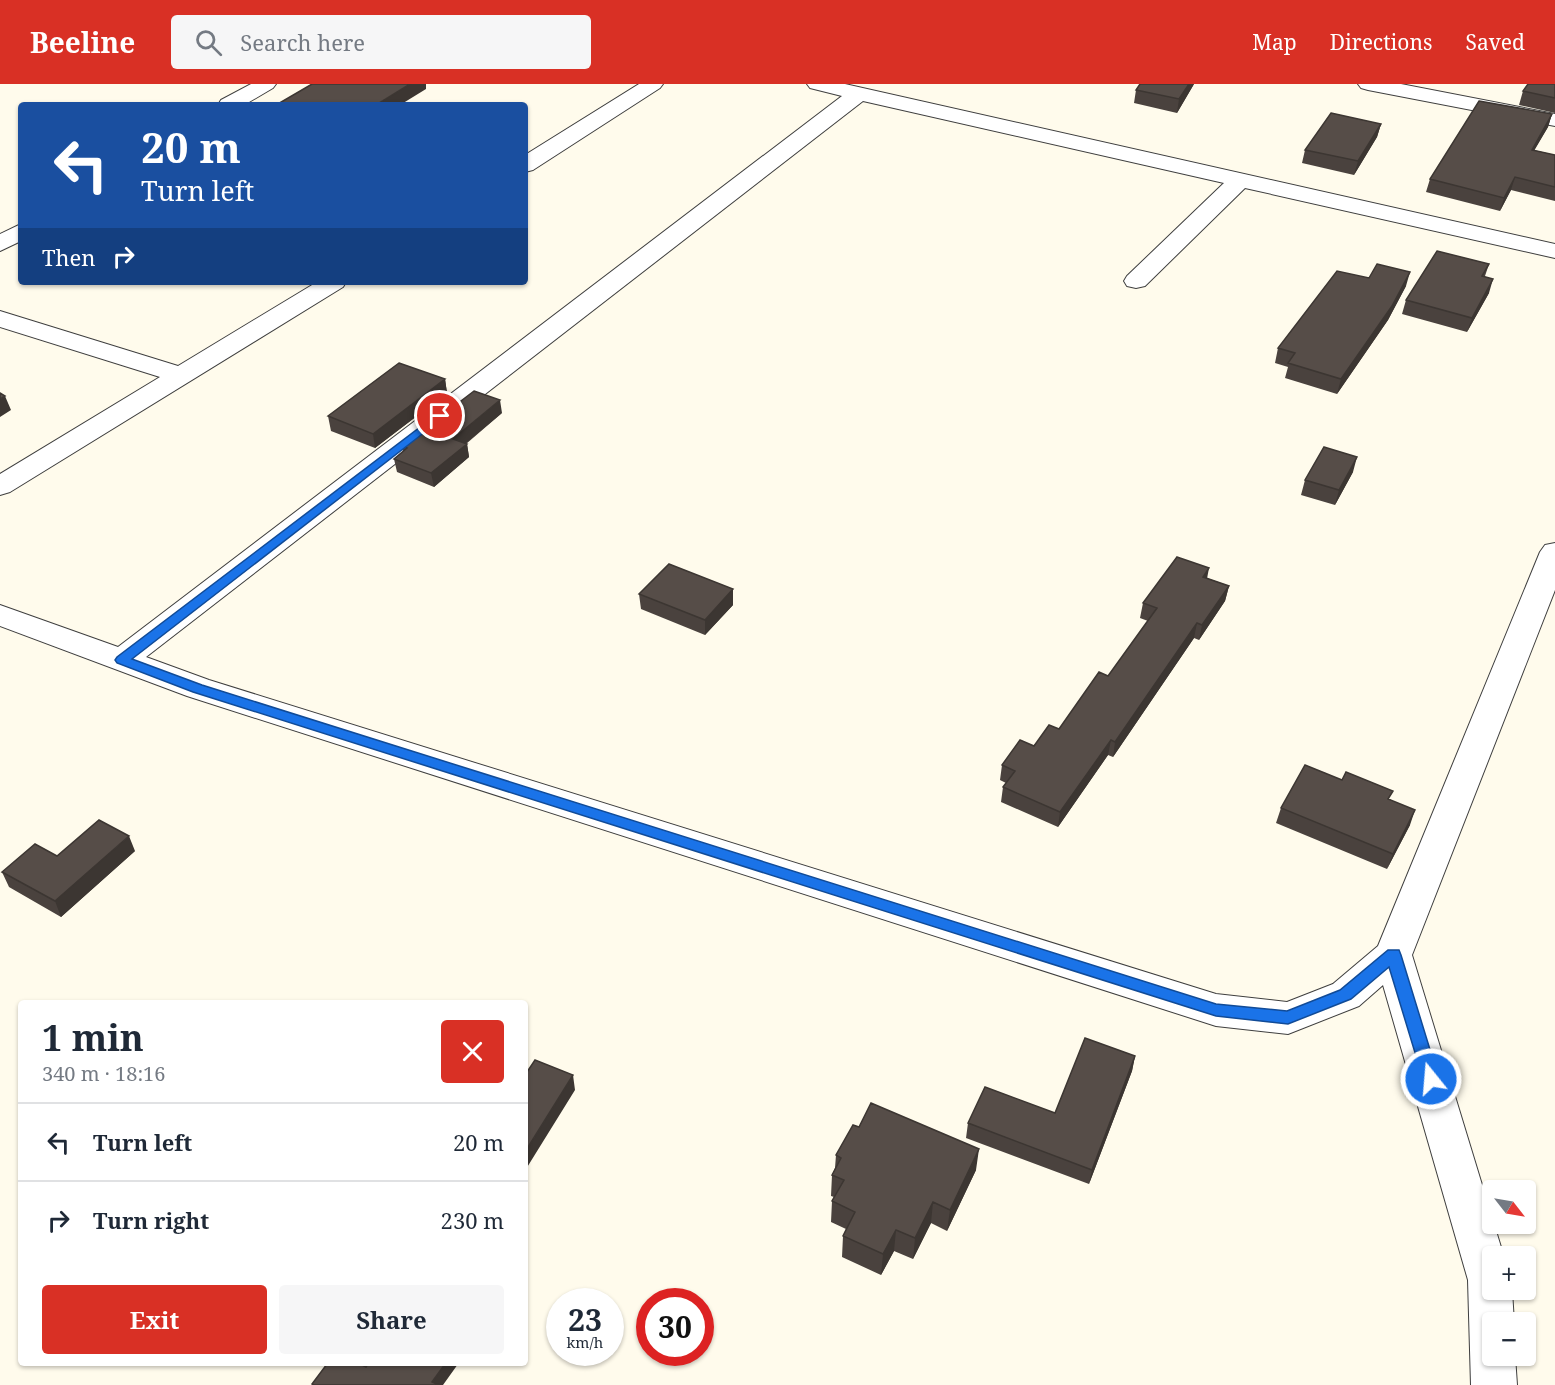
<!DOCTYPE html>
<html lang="en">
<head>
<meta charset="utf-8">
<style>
  :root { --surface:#fff; --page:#f6f6f7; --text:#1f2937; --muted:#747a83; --line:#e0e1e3; --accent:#d93025 }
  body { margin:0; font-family:"Noto Serif",serif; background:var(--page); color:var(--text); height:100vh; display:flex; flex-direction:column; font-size:22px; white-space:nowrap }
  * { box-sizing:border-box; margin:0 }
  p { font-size:20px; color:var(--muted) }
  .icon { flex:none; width:33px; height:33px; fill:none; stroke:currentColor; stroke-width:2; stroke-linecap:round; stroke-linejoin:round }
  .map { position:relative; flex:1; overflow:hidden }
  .panel { position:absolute; left:18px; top:916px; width:510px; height:366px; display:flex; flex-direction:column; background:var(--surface); border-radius:6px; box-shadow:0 2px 4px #0004 }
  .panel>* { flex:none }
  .banner { position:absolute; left:18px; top:18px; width:510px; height:183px; border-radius:6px; box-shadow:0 2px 4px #0004; background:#1a4fa0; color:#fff; overflow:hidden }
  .needle { width:39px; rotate:121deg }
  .fabs { position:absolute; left:1482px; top:1096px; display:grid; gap:12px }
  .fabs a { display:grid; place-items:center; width:54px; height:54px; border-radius:6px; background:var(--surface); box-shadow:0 2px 4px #0004; font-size:30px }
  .speed { position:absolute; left:546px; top:1204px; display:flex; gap:12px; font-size:30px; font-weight:700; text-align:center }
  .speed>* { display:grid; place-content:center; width:78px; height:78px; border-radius:50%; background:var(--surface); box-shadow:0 2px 4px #0004; line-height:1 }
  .speed small { font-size:15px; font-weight:400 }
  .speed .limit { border:9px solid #d22; background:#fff; color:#111 }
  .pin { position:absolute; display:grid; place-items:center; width:51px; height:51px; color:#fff; margin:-26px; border:3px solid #fff; border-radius:50%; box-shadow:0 2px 6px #0007 }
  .me { position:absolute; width:66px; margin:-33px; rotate:343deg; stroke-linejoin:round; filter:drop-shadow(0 0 4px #0008) }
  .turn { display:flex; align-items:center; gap:21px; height:126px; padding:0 24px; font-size:27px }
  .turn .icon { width:78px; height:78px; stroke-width:2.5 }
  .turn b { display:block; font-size:42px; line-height:51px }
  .then { display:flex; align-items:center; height:57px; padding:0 24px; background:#0003; gap:12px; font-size:22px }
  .round { display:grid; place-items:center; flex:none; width:63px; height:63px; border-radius:6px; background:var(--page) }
  .overview { display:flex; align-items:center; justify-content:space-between; height:102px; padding:0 24px }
  h1 { font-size:36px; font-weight:700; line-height:45px }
  .primary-button { display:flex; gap:12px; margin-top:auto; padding:12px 24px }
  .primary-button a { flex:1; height:69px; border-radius:6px; background:var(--accent); color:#fff; font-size:24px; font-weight:700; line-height:69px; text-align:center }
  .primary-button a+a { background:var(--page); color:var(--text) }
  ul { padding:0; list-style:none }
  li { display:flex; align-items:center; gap:18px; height:78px; padding:0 24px; border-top:2px solid var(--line) }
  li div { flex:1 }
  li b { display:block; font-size:22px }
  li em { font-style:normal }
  header { display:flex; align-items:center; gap:36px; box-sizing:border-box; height:84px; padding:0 30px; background:var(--accent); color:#fff }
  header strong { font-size:28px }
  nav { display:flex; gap:33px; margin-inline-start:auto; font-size:21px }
  .search { width:420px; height:54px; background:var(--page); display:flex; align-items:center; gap:15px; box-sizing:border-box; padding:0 21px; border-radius:6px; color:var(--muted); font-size:22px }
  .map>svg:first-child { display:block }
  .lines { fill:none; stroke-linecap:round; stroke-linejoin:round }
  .minor-casing { stroke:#3f3f3f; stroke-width:2 }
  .minor { fill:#fff; fill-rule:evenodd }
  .wall { fill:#4a423e }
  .shaded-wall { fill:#3c3632 }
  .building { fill:#564d48; stroke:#3c3632; stroke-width:1.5 }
  .route { fill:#1a73e8; stroke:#114b97; stroke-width:1.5 }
</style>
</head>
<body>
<header>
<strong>Beeline</strong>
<div class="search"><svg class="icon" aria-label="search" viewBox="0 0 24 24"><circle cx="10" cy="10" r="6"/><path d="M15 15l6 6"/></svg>Search here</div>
<nav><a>Map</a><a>Directions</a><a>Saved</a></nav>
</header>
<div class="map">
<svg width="1555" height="1301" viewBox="0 0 1555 1301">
  <rect width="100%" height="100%" fill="#fffbec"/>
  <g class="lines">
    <defs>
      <path id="minor" d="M251,0H276L273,4L244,21H218L221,16Z
        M639,0H663L660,4L533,86L525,88V71Z
        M807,0H845L1555,160V174L1245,104L1145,202L1136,204L1127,202L1124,197L1127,192L1224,99L863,17L146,573L209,596L1216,910L1287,918L1333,900L1378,862L1540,468L1545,461L1555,459V506L1412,871L1504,1173H1492V1206H1512L1514,1239H1492V1272H1515L1517,1301H1471L1468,1196L1383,901L1359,922L1288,950L1216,942L187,612L0,542V521L118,563L842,12L810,4Z
        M1358,0H1401L1555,30V42L1368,6L1361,4Z
        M21,140V157L0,167V150Z
        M317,198H346L343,203L10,408L0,411V390L160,293L0,243V227L178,282Z"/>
    </defs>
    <use href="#minor" class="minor-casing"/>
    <use href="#minor" class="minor"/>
  </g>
  <path class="wall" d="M1194,0L1177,29L1134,19L1136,6Z
    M1555,0V29L1519,21L1523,7Z
    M1552,30L1548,43L1534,66L1555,71V117L1511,106L1500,127L1426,108L1430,95Z
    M1381,40L1377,53L1354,91L1302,79L1305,66Z
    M1489,180L1485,192L1489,209L1467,248L1402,230L1406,216Z
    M1369,194L1406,202L1388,236L1337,310L1285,294L1288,283L1275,279L1278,264Z
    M445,295L447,309L375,364L331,347L328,332Z
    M502,329L466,360H467L469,373L434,403L397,388L394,375L403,368L402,362Z
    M1353,388L1335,421L1301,411L1305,396Z
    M1207,494L1229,502L1225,517L1199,556L1194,554L1113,673L1108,671L1058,743L1001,718L1003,703L1006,699L1000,696L1002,681L1059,645L1108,592L1148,537L1140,534L1143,519Z
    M733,505V521L705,551L641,525L639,510Z
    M1390,715L1410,741L1387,785L1276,739L1281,724Z
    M135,767L61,833L9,803L2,788L57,772Z
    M1135,972L1132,987L1089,1100L966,1054L968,1039L1055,1029Z
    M836,1071L976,1086L947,1147L931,1139L913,1175L894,1167L881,1191L842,1173L843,1152L846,1145L831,1138L832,1117L834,1113L831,1112L832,1091L835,1084Z"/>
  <path class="shaded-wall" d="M410,0H426V5L400,21H379V19Z
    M1189,0H1194L1177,29L1179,15Z
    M1552,30L1548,43L1527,79L1532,66Z
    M1381,40L1377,53L1354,91L1358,77Z
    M1515,93L1511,106L1500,127L1504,114Z
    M1410,188L1406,202L1388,236L1337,310L1341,295Z
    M1493,195L1489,209L1467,248L1472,234Z
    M445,295L447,309L375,364L373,350Z
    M5,312L11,326L0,333V315Z
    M500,316L502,329L455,368L453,355Z
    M467,360L469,373L434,403L431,389Z
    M1357,373L1353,388L1335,421L1339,406Z
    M1209,484L1206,500L1203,493Z
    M1229,502L1225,517L1199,556L1202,541Z
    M733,505V521L705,551V536Z
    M1197,539L1194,554L1113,673L1115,658Z
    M1111,656L1108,671L1058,743L1060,728Z
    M1415,726L1410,741L1387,785L1393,770Z
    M129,752L135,767L61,833L55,817Z
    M1135,972L1132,987L1089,1100L1092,1086Z
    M573,991L575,1006L526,1085L525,1078V1068Z
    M979,1065L976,1086L947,1147L950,1126Z
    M933,1118L931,1139L913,1175L915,1154Z
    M896,1146L894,1167L881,1191L883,1170Z
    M445,1280H458L443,1301H433L432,1298Z"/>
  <path class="building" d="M312,0H410L379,19L384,21H276Z
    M1140,0H1189L1179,15L1136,6Z
    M1528,0H1555V14L1523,7Z
    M1479,17L1552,30L1532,66L1555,71V103L1515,93L1504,114L1430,95Z
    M1331,29L1381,40L1358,77L1305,66Z
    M1437,167L1489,180L1482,192L1493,195L1472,234L1406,216Z
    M1377,180L1410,188L1392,222L1341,295L1288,279L1295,269L1278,264L1337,187L1369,194Z
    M399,279L445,295L373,350L328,332Z
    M474,307L500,316L453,355L467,360L431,389L394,375L407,364L402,362Z
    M0,309L5,312L0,315Z
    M1324,363L1357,373L1339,406L1305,396Z
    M1177,473L1209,484L1203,493L1229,502L1202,541L1197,539L1115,658L1111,656L1060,728L1003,703L1015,687L1002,681L1020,656L1034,662L1049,641L1059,645L1099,588L1108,592L1157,524L1143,519Z
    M669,480L733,505L705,536L639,510Z
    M1305,681L1342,696L1346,688L1393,707L1388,715L1415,726L1393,770L1281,724Z
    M99,736L129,752L55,817L2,788L35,760L57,772Z
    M1085,954L1135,972L1092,1086L968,1039L985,1003L1055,1029Z
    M535,976L573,991L525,1068V991Z
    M871,1019L979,1065L950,1126L933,1118L915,1154L896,1146L883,1170L843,1152L855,1128L832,1117L844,1096L832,1091L841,1074L836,1071L853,1041L859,1043Z
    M327,1280H360L366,1283L368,1280H445L432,1298L439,1301H314L312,1300Z"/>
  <path class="route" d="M440,328L445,332L443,334L132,575L202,601L1216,920L1287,927L1340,906L1388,866H1399L1401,871L1439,995L1437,1000L1431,1002L1425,1000L1423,995L1389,883L1351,915L1288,940L1216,932L193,608L117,579L115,576L117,573Z"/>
</svg>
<div class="fabs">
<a><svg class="needle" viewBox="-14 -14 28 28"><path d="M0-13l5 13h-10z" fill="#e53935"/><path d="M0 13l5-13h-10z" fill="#747a83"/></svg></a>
<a>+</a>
<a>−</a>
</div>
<div class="speed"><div>23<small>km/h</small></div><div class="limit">30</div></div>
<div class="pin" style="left:440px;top:332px;background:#d93025"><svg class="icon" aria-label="arrive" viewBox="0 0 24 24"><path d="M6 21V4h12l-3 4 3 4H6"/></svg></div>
<svg class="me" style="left:1431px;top:995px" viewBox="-20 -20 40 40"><circle r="17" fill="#1a73e8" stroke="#fff" stroke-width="3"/><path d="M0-11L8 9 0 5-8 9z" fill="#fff"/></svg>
<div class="banner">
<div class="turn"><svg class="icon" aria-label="left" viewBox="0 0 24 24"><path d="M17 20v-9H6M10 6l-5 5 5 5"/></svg><div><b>20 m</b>Turn left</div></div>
<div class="then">Then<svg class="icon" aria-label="right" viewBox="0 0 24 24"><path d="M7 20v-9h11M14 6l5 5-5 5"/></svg></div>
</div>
<section class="panel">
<div class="overview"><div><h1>1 min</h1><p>340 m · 18:16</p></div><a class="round" style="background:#d93025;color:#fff"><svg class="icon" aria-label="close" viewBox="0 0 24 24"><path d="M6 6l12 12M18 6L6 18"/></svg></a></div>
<ul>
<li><svg class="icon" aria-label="left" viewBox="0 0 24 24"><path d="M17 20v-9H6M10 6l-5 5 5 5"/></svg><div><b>Turn left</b></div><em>20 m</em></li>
<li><svg class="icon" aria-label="right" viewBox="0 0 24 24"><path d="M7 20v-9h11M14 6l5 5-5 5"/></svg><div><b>Turn right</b></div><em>230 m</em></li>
</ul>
<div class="primary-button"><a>Exit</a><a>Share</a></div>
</section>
</div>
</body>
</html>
